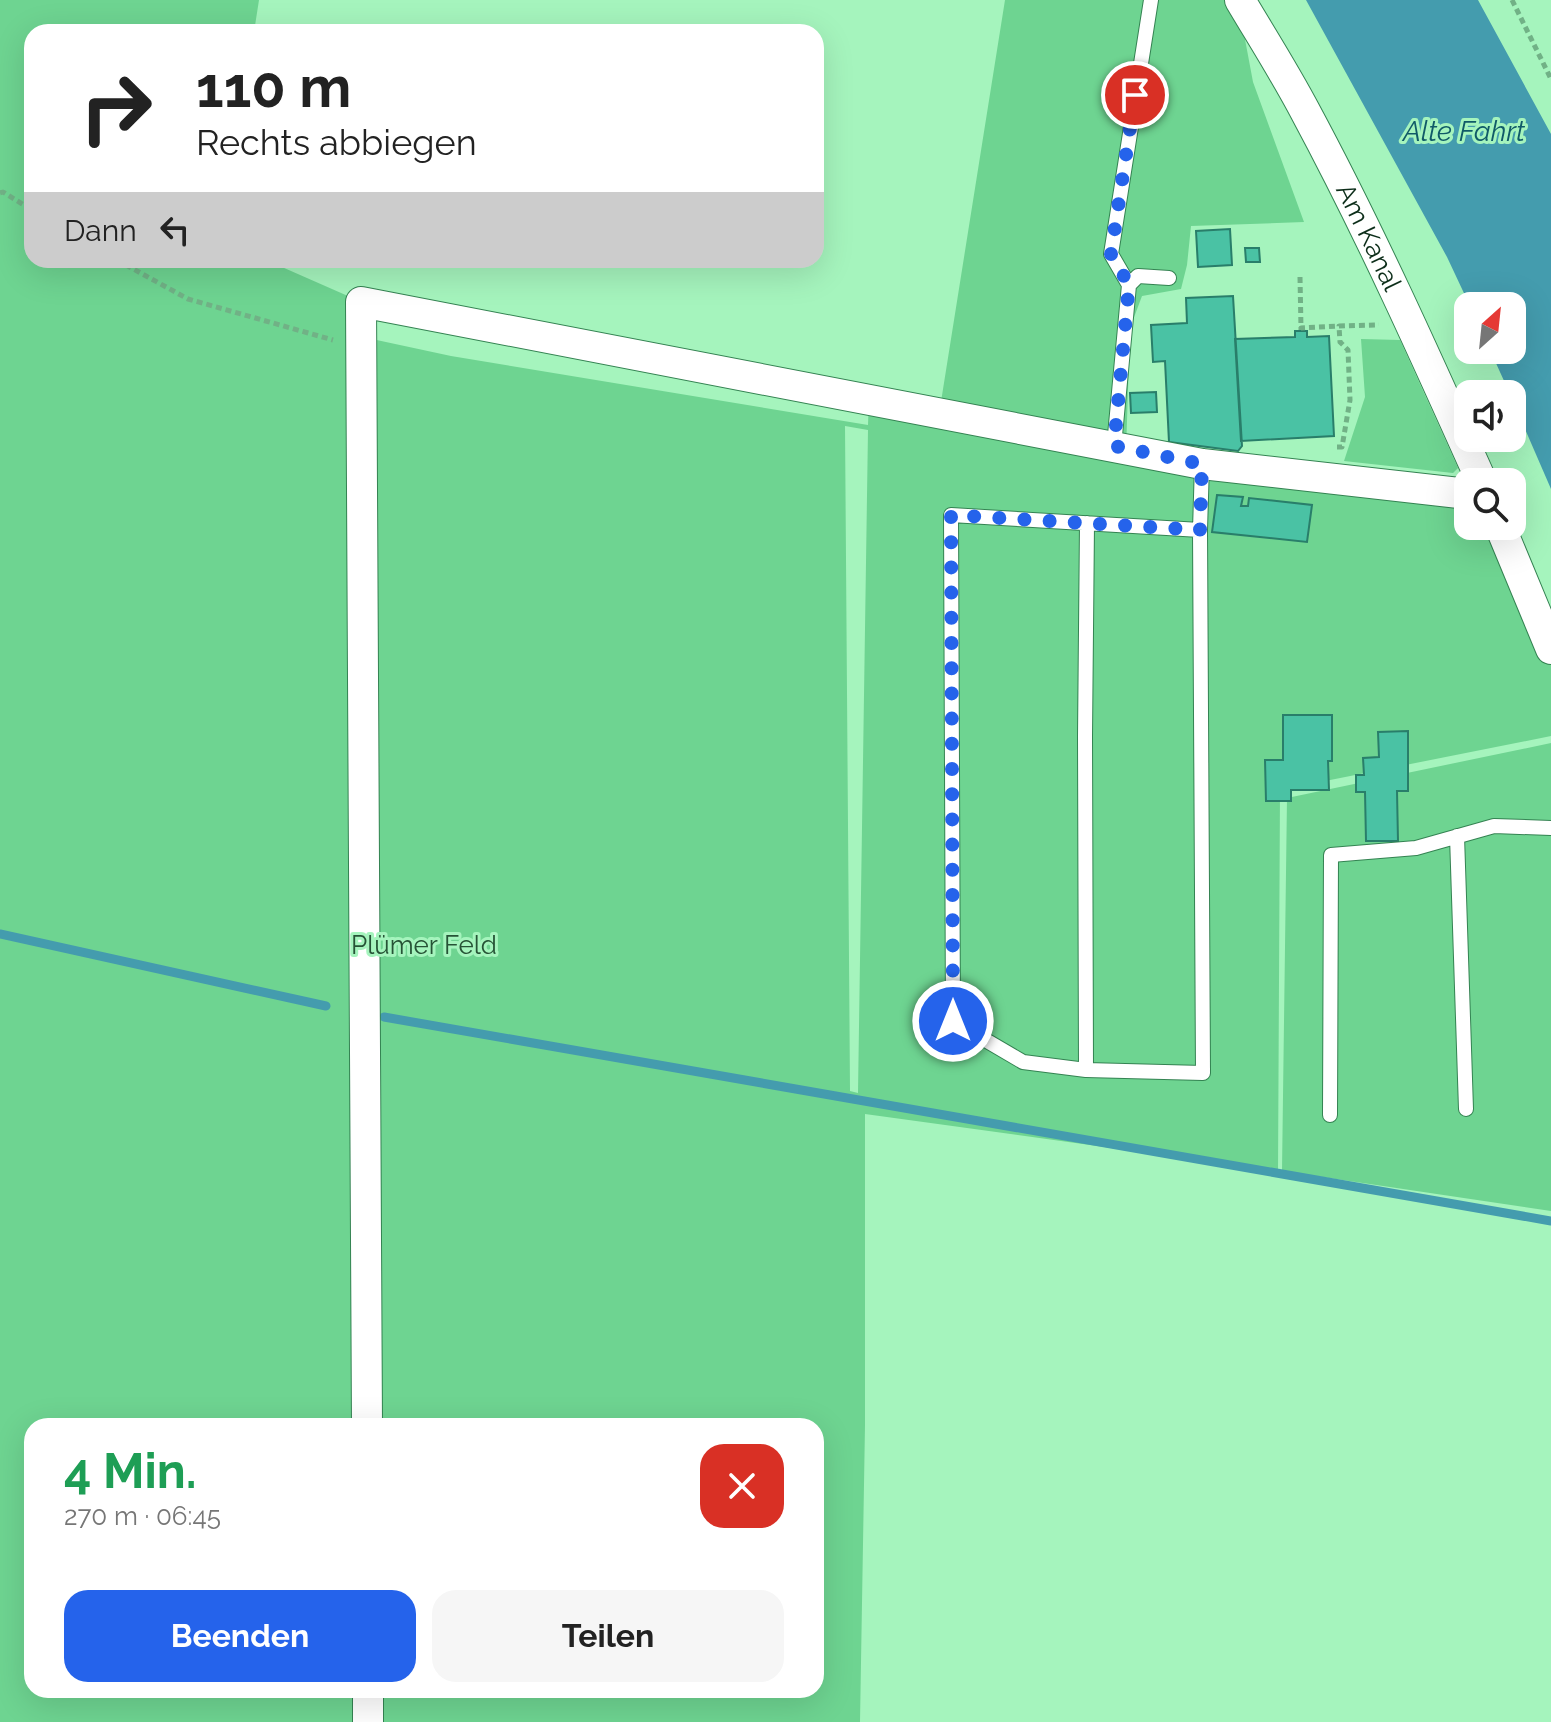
<!DOCTYPE html>
<html lang="de">
<head>
<meta charset="utf-8">
<style>
  :root { --surface:#fff; --page:#f6f6f6; --text:#222; --muted:#767676; --accent:#2563eb }
  body { margin:0; font-family:Raleway,sans-serif; background:var(--page); color:var(--text); height:100vh; display:flex; flex-direction:column; font-size:30px; white-space:nowrap }
  * { box-sizing:border-box; margin:0 }
  p { font-size:26px; color:var(--muted) }
  .icon { flex:none; width:44px; height:44px; fill:none; stroke:currentColor; stroke-width:2; stroke-linecap:round; stroke-linejoin:round }
  .map { position:relative; flex:1; overflow:hidden }
  .side { position:absolute; left:24px; top:1418px; width:800px; height:280px; display:flex; flex-direction:column; background:var(--surface); border-radius:24px; box-shadow:0 8px 32px #0002 }
  .side>* { flex:none }
  .banner { position:absolute; left:24px; top:24px; width:800px; height:244px; border-radius:24px; box-shadow:0 8px 32px #0002; background:#fff; color:var(--text); overflow:hidden }
  .needle { width:52px; rotate:27deg }
  .fabs { position:absolute; left:1454px; top:292px; display:grid; gap:16px }
  .fabs a { display:grid; place-items:center; width:72px; height:72px; border-radius:16px; background:var(--surface); box-shadow:0 8px 32px #0002; font-size:40px }
  .pin { position:absolute; display:grid; place-items:center; width:68px; height:68px; color:#fff; margin:-34px; border:4px solid #fff; border-radius:50%; box-shadow:0 2px 8px #0007 }
  .me { position:absolute; width:88px; margin:-44px; rotate:0deg; stroke-linejoin:round; filter:drop-shadow(0 0 6px #0008) }
  .turn { display:flex; align-items:center; gap:28px; height:168px; padding:0 40px; font-size:36px }
  .turn .icon { width:104px; height:104px; stroke-width:2.5 }
  .turn b { display:block; font-size:56px; line-height:68px }
  .then { display:flex; align-items:center; height:76px; padding:0 40px; background:#0003; gap:16px; font-size:30px }
  .round { display:grid; place-items:center; flex:none; width:84px; height:84px; border-radius:24px; background:var(--page) }
  .overview { display:flex; align-items:center; justify-content:space-between; height:136px; padding:0 40px }
  h1 { font-size:48px; font-weight:700; line-height:60px; color:#1e9e55 }
  .cta { display:flex; gap:16px; margin-top:auto; padding:16px 40px }
  .cta a { flex:1; height:92px; border-radius:24px; background:var(--accent); color:#fff; font-size:32px; font-weight:700; line-height:92px; text-align:center }
  .cta a+a { background:var(--page); color:var(--text) }
  .map>svg:first-child { display:block }
  .green { fill:#6ed491; fill-rule:evenodd }
  .water { fill:#449cae }
  .lines { fill:none; stroke-linecap:round; stroke-linejoin:round }
  .stream { stroke:#449cae; stroke-width:9 }
  .building { fill:#4ac2a4; stroke:#297e6a; stroke-width:2 }
  .lane-casing { stroke:#348352; stroke-width:16 }
  .street-casing { stroke:#348352; stroke-width:32 }
  .path { stroke:#71b186; stroke-width:5; stroke-dasharray:6 4; stroke-linecap:butt }
  .lane { stroke:#fff; stroke-width:14 }
  .street { stroke:#fff; stroke-width:30 }
  .route { stroke:#2563eb; stroke-width:14; stroke-dasharray:0 25.2 }
  .labels { text-anchor:middle; stroke-width:6; stroke-linejoin:round; paint-order:stroke }
  .street-label { font-size:26px; fill:#0d2e1a; stroke:#a5f4bd }
  .park-label { font-size:26px; fill:#265336; stroke:#a5f4bd }
  .water-label { font-size:28px; font-style:italic; fill:#105a68; stroke:#a5f4bd }
</style>
</head>
<body>
<div class="map">
<svg width="1551" height="1722" viewBox="0 0 1551 1722">
  <rect width="100%" height="100%" fill="#a5f4bd"/>
  <path class="green" d="M0,0H259L254,32H32V260H266L357,300L358,336L451,356L868,425L869,397L940,408L1005,0H1230L1241,18L1253,82L1304,222L1191,226L1187,265L1181,289L1142,296L1130,328L1126,452L1468,498V526H1497L1551,661V736L1280,790L1278,1171L865,1114V1425L860,1722H0ZM845,426L868,430L858,1093L850,1091ZM32,1426H816V1690H32Z
    M1361,339L1400,340L1458,468L1453,473L1344,461L1365,397Z
    M1551,743V1211L1282,1171L1287,798Z"/>
  <path class="water" d="M1306,0H1478L1551,134V489L1512,399V394H1510L1490,350H1512V306H1470L1447,257Z"/>
  <g class="lines">
    <path class="stream" d="M0,934L326,1006
      M384,1017L1551,1221"/>
  </g>
  <path class="building" d="M1230,229L1232,265L1198,267L1196,231Z
    M1245,248H1259L1260,262H1246Z
    M1233,296L1242,446L1238,451L1169,442L1165,361L1153,362L1151,325L1187,323L1186,298Z
    M1295,331H1307V337L1329,336L1334,436L1241,441L1235,339L1295,337Z
    M1156,392L1157,412L1131,413L1130,393Z
    M1217,495L1243,497L1241,506H1248L1249,498L1312,505L1307,542L1212,532Z
    M1283,715H1332V761H1328L1329,790H1291V801H1266L1265,760H1283Z
    M1408,731V791H1397L1398,841H1366L1365,792H1356V775H1364L1363,758L1379,757L1378,732Z"/>
  <g class="lines">
    <defs>
      <path id="lane" d="M1129,285L1111,254L1151,0
        M1114,446L1129,285L1138,276L1169,278
        M1200,530L951,515L953,1021L1023,1062L1086,1070L1203,1073L1200,530L1202,464
        M1457,836L1466,1109
        M1086,1070L1085,736L1087,523
        M1330,1115L1331,855L1416,848L1494,826L1551,828"/>
      <g id="street">
        <path id="s1" d="M1240,0C1262,37 1285,73 1305,111C1370,232 1426,357 1482,482"/>
        <path d="M1500,526L1551,649"/>
        <path d="M367,1426L361,302L1202,464L1468,494"/>
        <path d="M368,1690V1722"/>
      </g>
    </defs>
    <use href="#lane" class="lane-casing"/>
    <use href="#street" class="street-casing"/>
    <path class="path" d="M1512,0L1551,79
      M0,193L3,192L32,210
      M117,260L188,299L333,340
      M1300,277L1301,328
      M1301,330V328L1339,326
      M1337,447H1342L1350,400L1348,350L1340,342L1339,326L1379,325"/>
    <use href="#lane" class="lane"/>
    <use href="#street" class="street"/>
  </g>
  <g class="lines">
    <path class="route" d="M953,1021L951,515L1200,530L1202,464L1114,446L1129,285L1111,254L1135,95"/>
  </g>
  <g class="labels">
    <g class="street-label">
      <text dy="9" stroke="none"><textPath href="#s1" startOffset="270">Am Kanal</textPath></text>
    </g>
    <g class="park-label">
      <text x="424" y="954">Plümer Feld</text>
    </g>
    <g class="water-label">
      <text x="1464" y="141">Alte Fahrt</text>
    </g>
  </g>
</svg>
<div class="fabs">
<a><svg class="needle" viewBox="-14 -14 28 28"><path d="M0-13l5 13h-10z" fill="#e53935"/><path d="M0 13l5-13h-10z" fill="#767676"/></svg></a>
<a><svg class="icon" aria-label="sound" viewBox="0 0 24 24"><path d="M4 9h4l5-4v14l-5-4H4zM17 9q2 3 0 6"/></svg></a>
<a><svg class="icon" aria-label="search" viewBox="0 0 24 24"><circle cx="10" cy="10" r="6"/><path d="M15 15l6 6"/></svg></a>
</div>
<div class="pin" style="left:1135px;top:95px;background:#d93025"><svg class="icon" aria-label="arrive" viewBox="0 0 24 24"><path d="M6 21V4h12l-3 4 3 4H6"/></svg></div>
<svg class="me" style="left:953px;top:1021px" viewBox="-20 -20 40 40"><circle r="17" fill="#2563eb" stroke="#fff" stroke-width="3"/><path d="M0-11L8 9 0 5-8 9z" fill="#fff"/></svg>
<div class="banner">
<div class="turn"><svg class="icon" aria-label="right" viewBox="0 0 24 24"><path d="M7 20v-9h11M14 6l5 5-5 5"/></svg><div><b>110 m</b>Rechts abbiegen</div></div>
<div class="then">Dann<svg class="icon" aria-label="left" viewBox="0 0 24 24"><path d="M17 20v-9H6M10 6l-5 5 5 5"/></svg></div>
</div>
<section class="side">
<div class="overview"><div><h1>4 Min.</h1><p>270 m · 06:45</p></div><a class="round" style="background:#d93025;color:#fff"><svg class="icon" aria-label="close" viewBox="0 0 24 24"><path d="M6 6l12 12M18 6L6 18"/></svg></a></div>
<div class="cta"><a>Beenden</a><a>Teilen</a></div>
</section>
</div>
</body>
</html>
